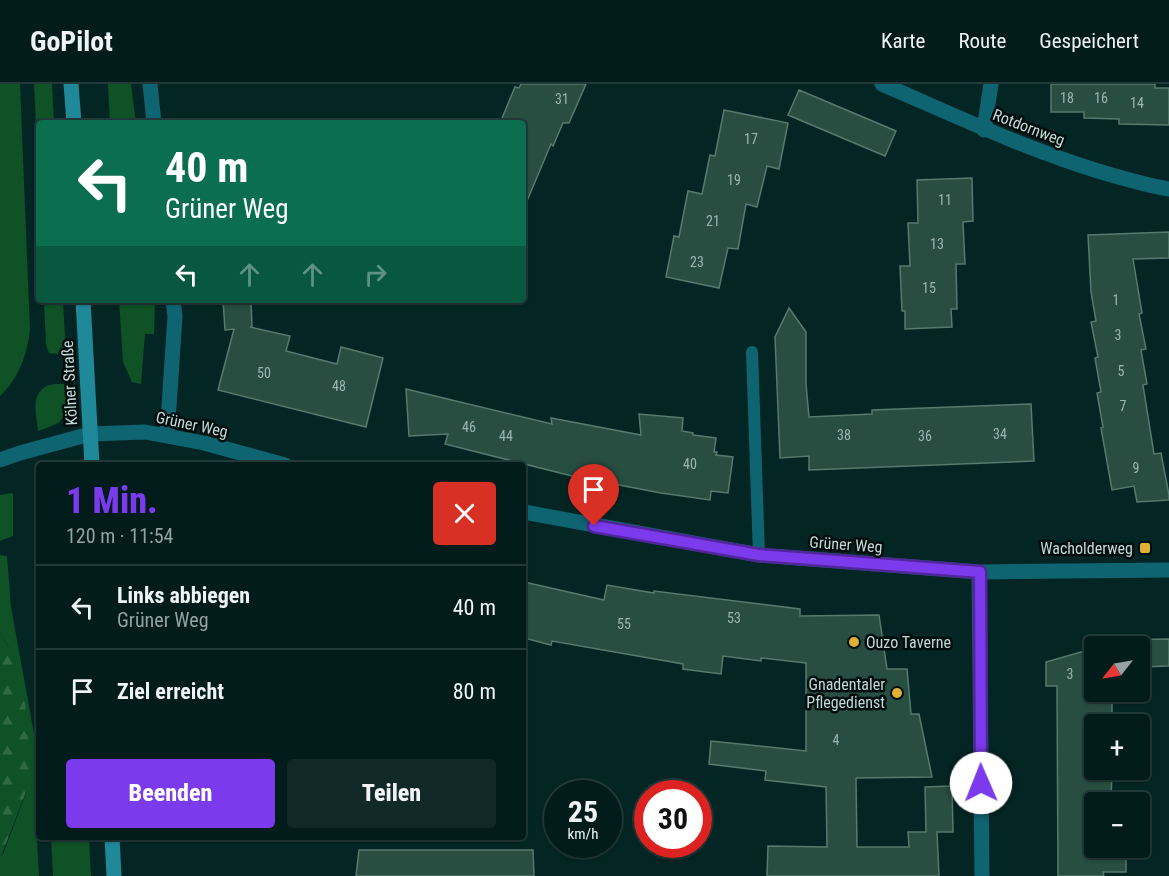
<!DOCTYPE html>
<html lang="de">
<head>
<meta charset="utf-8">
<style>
  :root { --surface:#021c1b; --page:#102928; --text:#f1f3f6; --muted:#96a1a3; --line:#233a3a; --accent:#7c3aed }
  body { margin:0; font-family:"Roboto Condensed",sans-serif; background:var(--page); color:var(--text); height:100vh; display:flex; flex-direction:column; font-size:22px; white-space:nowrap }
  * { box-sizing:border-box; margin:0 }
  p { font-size:20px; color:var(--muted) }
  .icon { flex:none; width:33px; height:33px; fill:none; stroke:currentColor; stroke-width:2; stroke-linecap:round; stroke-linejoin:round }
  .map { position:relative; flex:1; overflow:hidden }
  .details { position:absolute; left:36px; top:378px; width:490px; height:378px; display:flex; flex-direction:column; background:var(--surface); border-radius:6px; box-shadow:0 2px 4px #0004,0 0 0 2px var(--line) }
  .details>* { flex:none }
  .banner { position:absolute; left:36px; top:36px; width:490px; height:183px; border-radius:6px; box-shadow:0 2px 4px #0004,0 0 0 2px var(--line); background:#0b6e4f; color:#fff; overflow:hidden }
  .needle { width:39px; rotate:239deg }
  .buttons { position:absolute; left:1084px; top:552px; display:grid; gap:12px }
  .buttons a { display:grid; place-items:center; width:66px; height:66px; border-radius:6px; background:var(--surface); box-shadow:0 2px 4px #0004,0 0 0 2px var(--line); font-size:30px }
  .speed { position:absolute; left:544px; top:696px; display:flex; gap:12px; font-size:30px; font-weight:700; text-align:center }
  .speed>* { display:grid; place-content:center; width:78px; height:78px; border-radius:50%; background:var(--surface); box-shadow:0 2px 4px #0004,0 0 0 2px var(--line); line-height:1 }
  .speed small { font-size:15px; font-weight:400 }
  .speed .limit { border:9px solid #d22; background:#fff; color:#111 }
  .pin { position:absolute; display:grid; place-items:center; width:51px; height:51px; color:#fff; margin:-62px -26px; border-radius:50% 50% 50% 0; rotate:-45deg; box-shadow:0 0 6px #0007 }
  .pin .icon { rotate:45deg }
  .me { position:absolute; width:66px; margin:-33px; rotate:359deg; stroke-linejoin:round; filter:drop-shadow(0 0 4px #0008) }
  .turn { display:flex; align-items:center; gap:21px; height:126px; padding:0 30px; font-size:27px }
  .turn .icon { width:78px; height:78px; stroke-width:2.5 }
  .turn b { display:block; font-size:42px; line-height:51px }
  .lanes { display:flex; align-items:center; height:57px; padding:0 30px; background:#0003; justify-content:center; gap:30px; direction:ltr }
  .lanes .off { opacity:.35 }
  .round { display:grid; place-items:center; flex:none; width:63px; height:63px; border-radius:6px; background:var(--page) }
  .overview { display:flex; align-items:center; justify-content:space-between; height:102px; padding:0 30px }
  h1 { font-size:36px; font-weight:800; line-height:45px; color:var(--accent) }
  .button { display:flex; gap:12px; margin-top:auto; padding:12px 30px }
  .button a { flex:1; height:69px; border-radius:6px; background:var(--accent); color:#fff; font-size:24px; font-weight:800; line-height:69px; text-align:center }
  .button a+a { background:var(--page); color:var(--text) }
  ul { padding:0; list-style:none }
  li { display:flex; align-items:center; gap:18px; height:84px; padding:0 30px; border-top:2px solid var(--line) }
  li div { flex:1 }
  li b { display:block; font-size:22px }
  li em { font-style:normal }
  header { display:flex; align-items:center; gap:36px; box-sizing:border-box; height:84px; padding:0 30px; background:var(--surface); border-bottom:2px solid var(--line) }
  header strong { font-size:28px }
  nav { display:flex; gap:33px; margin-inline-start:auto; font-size:21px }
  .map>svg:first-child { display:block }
  .grass { fill:#0e5225 }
  .forest { fill:url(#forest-firs) }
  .building { fill:#284e42; stroke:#547b6d; stroke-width:1.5 }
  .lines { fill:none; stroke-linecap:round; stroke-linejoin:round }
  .lane { stroke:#0f6472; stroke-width:12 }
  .street { stroke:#0f6472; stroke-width:15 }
  .secondary { stroke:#1f8899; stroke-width:15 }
  .route-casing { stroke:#51269a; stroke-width:15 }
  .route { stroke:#7c3aed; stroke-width:10 }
  .poi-dot { fill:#dfb034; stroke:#000d0c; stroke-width:2 }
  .labels { text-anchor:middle; stroke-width:5; stroke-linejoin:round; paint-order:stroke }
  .number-label { font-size:14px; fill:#9cb6b2 }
  .street-label { font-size:16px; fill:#c2d9d7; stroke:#000d0c }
  .poi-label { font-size:16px; fill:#c2d9d7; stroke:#000d0c; text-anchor:end }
</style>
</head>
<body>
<header>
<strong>GoPilot</strong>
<nav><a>Karte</a><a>Route</a><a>Gespeichert</a></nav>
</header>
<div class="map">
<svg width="1169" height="792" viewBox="0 0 1169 792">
  <defs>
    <pattern id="forest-firs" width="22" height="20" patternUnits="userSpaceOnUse" patternTransform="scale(1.5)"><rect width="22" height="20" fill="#0e5225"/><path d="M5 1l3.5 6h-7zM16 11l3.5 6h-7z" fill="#2f6a44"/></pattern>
  </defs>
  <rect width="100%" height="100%" fill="#032624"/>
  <path class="grass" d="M0,0H20L30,246C27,271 19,294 0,312Z
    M34,0H52L54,39H39V106Z
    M108,0H131L136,39H110Z
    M44,216H63L66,271L49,269L46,261Z
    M119,216H155L154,250H145L141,300L132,298L123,278Z
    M68,300C68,312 70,327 60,337C55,342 45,344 38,347C37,333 30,312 45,303C50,299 61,300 68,300Z
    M13,409V452L0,457V411Z
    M0,471L7,472L11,523L39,677L36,736L39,792H0V772L3,770L26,709L9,564L0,549Z
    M51,753H89L91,792H53Z"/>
  <path class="forest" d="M0,549L9,564L23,605L28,643L29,688L26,708L2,770L0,772Z"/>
  <path class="building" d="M521,0H586L569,39H563L553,62L551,60L524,124V39H500L515,3L519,4Z
    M1051,0H1155V4H1169V41L1119,40V35L1084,34V28H1051Z
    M799,6L896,47L885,72L788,31Z
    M724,26L788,39L779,85L767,82L757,123L746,120L738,165L728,164L719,204L666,193L674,152L679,153L688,107L702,110L710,71L715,72Z
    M972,94L973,137L963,138L965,180H956L957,225H951L952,243L905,245V227H902L900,182H910L908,139H918L917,96Z
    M1169,148V174L1133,175L1142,229L1139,230L1146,265L1141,266L1147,300L1143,301L1154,370L1161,369L1169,411V416L1137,418L1134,402L1112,406L1101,344L1103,343L1097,309L1101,308L1095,274L1098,273L1091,238L1096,237L1091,208L1088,151Z
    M223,216H251L252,243H250L290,252L286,267L337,280L341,263L383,274L366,343L218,306L234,245L225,246Z
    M789,224L806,248V300L809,333L872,330V326L1031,320L1034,377L809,386V372L780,374L775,253Z
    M406,305L552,340L551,334L641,351L639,330L683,334L682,347L693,349V351L716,354L714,368H717L716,371L733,373L728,409L711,407L710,416L661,409L572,392L445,360L448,350L409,352Z
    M524,498L604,516L607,501L654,509V507L800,525V532L879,531L887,585H907L911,630H919L932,693L856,694L857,763H909L908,748H926L925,703L952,702L953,748H937L939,792H767L768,762L827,763L826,703L765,696L766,687L709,680L711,657L806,667V579L761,574V577L723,572L721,590L683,585V580L552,557L551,561L524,554Z
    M1169,555V582L1140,583V562H1099L1107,560V556Z
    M1095,564V608H1112V640H1095V686H1112L1111,718H1095V764H1126V788H1103L1104,792H1058L1057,602H1046V578Z
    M359,766H533L534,792H356Z"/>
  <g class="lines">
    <path class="lane" d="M752,268L759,471"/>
    <path class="street" d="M150,0L154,39
      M882,0C954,31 1023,64 1098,87C1122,94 1145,101 1169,105
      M984,46L991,0
      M167,352L175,232L173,216
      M0,376L20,369L90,350L145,348L204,359L285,381
      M524,428L759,471L979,488L1169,486
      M979,488L982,792"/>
    <path class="secondary" d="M71,0L74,39
      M83,216L92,381
      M112,753L114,792"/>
  </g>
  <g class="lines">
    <defs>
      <path id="route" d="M594,442L759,471L980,488L981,699"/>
    </defs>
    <use href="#route" class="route-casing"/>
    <use href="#route" class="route"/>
  </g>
  <g class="poi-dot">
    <rect x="1139" y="458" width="12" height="12" rx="3"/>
    <circle cx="854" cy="558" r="6"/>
    <circle cx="897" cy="609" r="6"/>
  </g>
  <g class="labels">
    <g class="number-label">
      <text x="1067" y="19">18</text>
      <text x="1101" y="19">16</text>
      <text x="562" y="20">31</text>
      <text x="1137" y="24">14</text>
      <text x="751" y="60">17</text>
      <text x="734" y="101">19</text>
      <text x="945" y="121">11</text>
      <text x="713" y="142">21</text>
      <text x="937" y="165">13</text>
      <text x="697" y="183">23</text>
      <text x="929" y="209">15</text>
      <text x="1116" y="221">1</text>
      <text x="1118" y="256">3</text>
      <text x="1121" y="292">5</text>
      <text x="264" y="294">50</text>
      <text x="339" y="307">48</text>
      <text x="1123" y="327">7</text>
      <text x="469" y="348">46</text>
      <text x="1000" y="355">34</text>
      <text x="844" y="356">38</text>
      <text x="506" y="357">44</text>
      <text x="925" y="357">36</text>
      <text x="690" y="385">40</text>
      <text x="1136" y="389">9</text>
      <text x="734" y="539">53</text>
      <text x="624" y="545">55</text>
      <text x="1070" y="595">3</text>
      <text x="836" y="661">4</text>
    </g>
    <g class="street-label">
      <text transform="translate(1029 43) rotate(21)" y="6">Rotdornweg</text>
      <text transform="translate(69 299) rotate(-93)" y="6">Kölner Straße</text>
      <text transform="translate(192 340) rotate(12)" y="6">Grüner Weg</text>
      <text transform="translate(846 460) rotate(4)" y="6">Grüner Weg</text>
    </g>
    <g class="poi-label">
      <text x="1133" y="470">Wacholderweg</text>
      <text x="866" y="564" text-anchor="start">Ouzo Taverne</text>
      <text x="885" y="606">Gnadentaler<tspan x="885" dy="18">Pflegedienst</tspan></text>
    </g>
  </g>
</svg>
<div class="buttons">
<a><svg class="needle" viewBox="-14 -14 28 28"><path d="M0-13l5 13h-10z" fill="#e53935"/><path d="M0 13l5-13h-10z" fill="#96a1a3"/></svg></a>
<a>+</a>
<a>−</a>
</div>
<div class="speed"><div>25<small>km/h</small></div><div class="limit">30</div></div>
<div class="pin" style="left:594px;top:442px;background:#d93025"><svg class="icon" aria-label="arrive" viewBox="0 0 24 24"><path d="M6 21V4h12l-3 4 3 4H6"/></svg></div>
<svg class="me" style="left:981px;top:699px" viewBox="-20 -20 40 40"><circle r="19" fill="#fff"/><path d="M0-13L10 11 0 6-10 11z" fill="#7c3aed"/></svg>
<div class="banner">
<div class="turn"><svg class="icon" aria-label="left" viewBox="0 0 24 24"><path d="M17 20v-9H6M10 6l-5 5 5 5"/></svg><div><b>40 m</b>Grüner Weg</div></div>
<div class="lanes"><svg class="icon" aria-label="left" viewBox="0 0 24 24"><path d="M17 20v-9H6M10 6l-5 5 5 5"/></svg><svg class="icon off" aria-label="ahead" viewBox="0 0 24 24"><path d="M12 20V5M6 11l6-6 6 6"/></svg><svg class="icon off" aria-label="ahead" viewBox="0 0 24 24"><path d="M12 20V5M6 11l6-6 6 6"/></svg><svg class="icon off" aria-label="right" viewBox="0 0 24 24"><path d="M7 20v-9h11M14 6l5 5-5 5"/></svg></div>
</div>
<section class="details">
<div class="overview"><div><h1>1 Min.</h1><p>120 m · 11:54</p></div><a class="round" style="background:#d93025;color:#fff"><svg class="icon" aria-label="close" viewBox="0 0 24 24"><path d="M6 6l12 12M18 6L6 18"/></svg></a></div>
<ul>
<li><svg class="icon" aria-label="left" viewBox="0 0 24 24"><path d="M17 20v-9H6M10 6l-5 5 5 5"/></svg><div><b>Links abbiegen</b><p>Grüner Weg</p></div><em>40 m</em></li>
<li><svg class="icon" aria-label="arrive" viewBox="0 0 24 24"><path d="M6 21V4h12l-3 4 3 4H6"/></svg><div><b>Ziel erreicht</b></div><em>80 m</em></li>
</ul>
<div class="button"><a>Beenden</a><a>Teilen</a></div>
</section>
</div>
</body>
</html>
